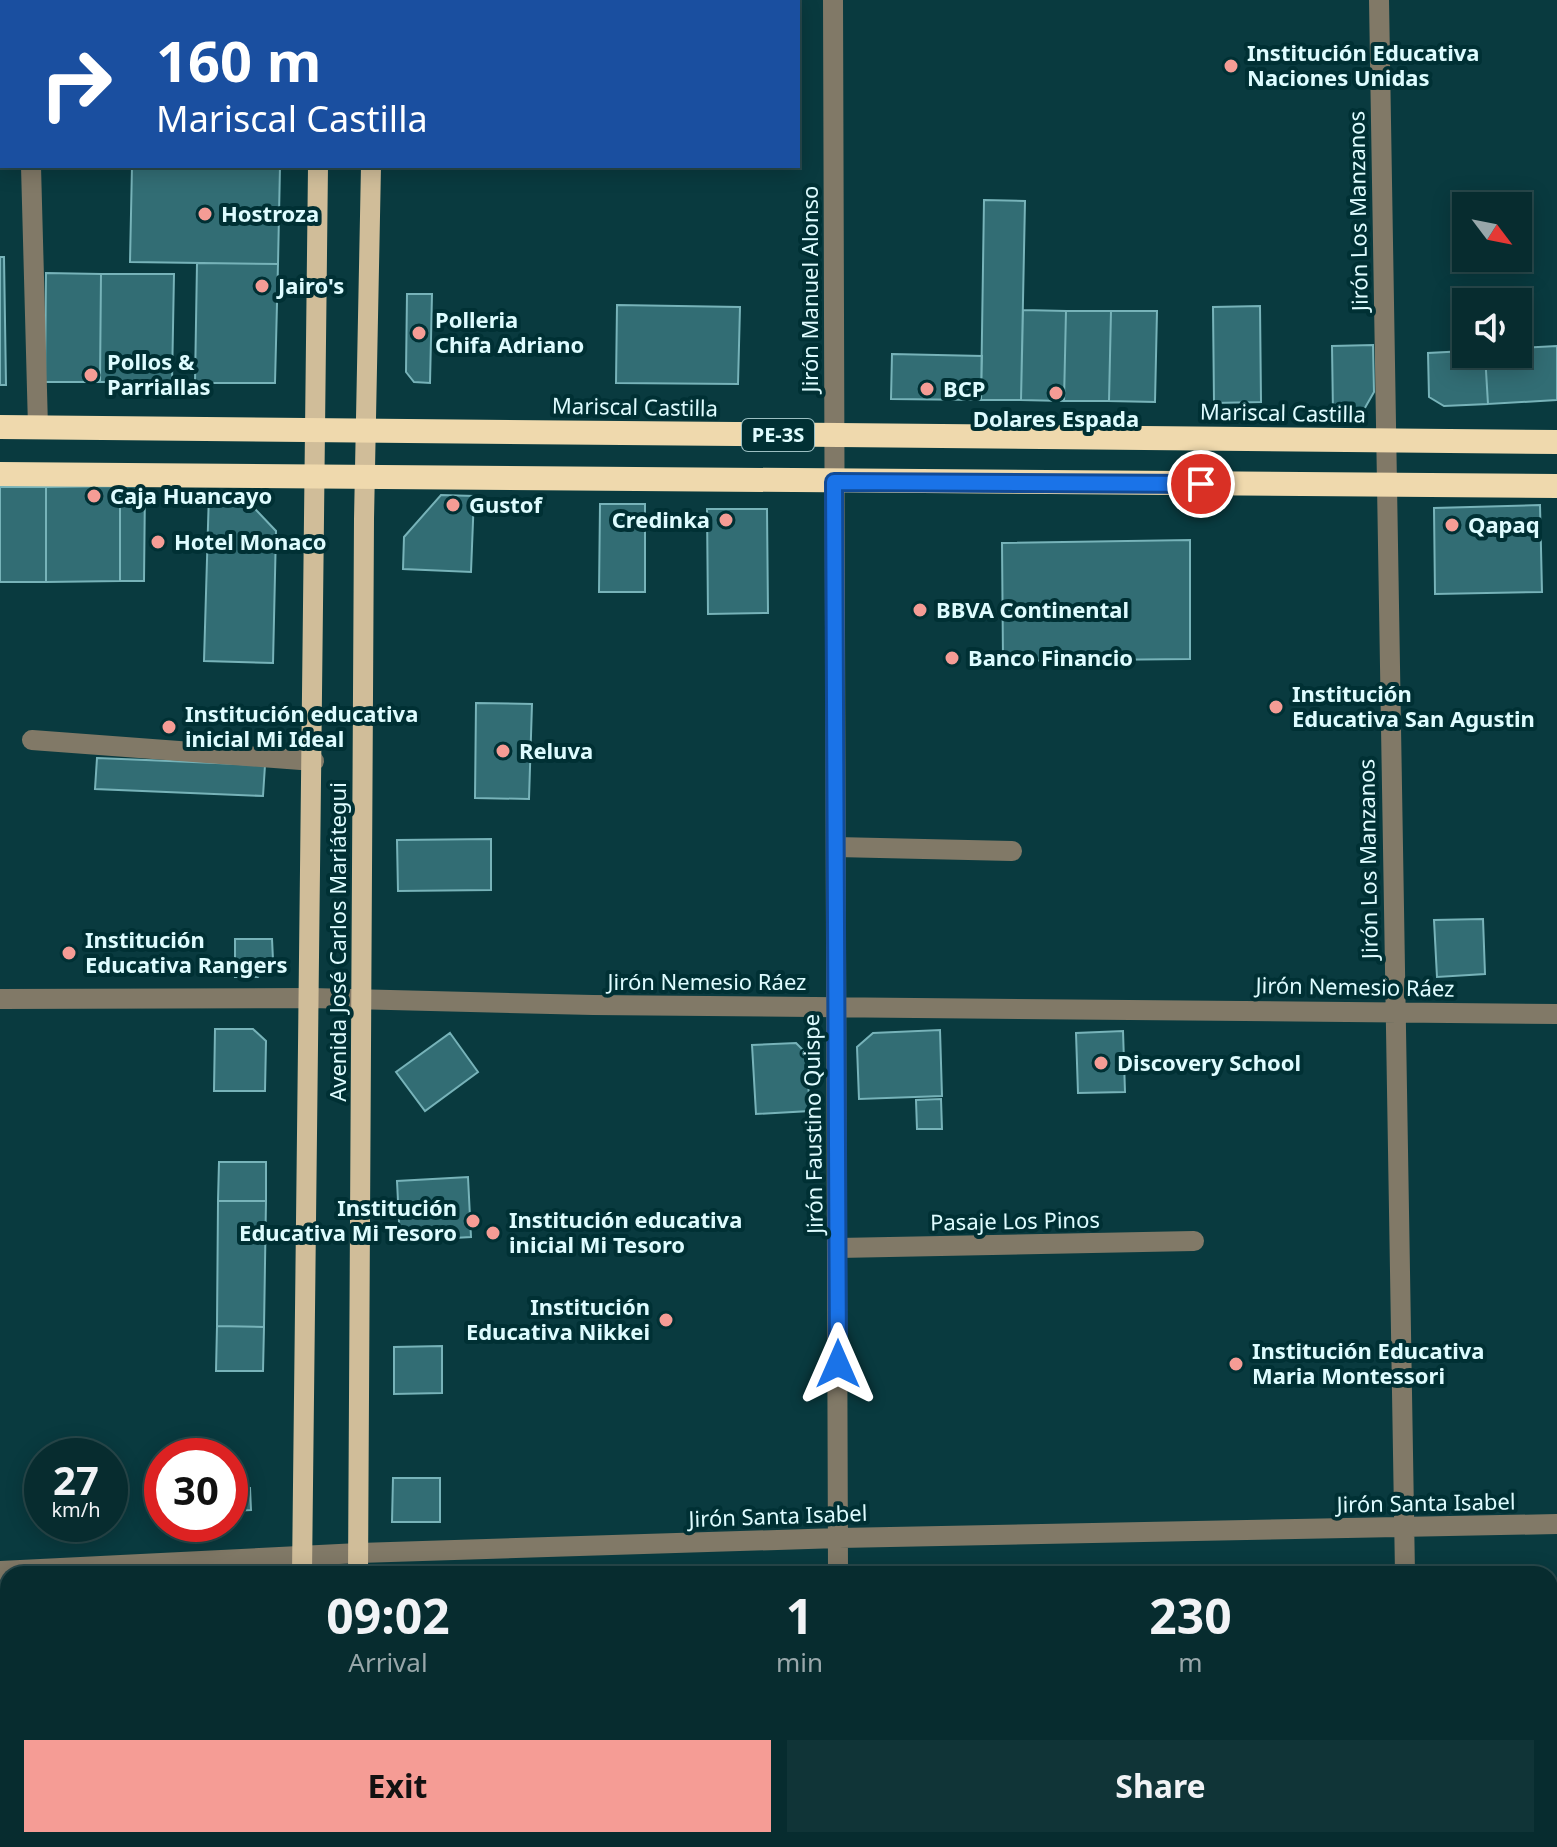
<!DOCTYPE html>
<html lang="en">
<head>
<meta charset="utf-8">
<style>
  :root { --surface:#072c2f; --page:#103437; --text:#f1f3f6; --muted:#98a7aa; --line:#28484b; --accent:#f59c95 }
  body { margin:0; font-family:"Noto Sans",sans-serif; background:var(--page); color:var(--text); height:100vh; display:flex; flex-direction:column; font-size:30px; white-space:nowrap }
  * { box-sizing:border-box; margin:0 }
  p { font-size:26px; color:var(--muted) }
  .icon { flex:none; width:44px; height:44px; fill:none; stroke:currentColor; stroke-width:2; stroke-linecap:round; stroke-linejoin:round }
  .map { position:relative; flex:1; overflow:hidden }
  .details { position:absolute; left:0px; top:1566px; width:1558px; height:282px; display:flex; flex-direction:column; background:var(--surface); border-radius:24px 24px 0 0; box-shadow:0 4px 20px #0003,0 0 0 2px var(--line) }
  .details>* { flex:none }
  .hud { position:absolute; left:0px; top:0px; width:800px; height:168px; box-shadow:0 4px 20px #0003,0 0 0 2px var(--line); background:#1a4fa0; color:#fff; overflow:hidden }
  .needle { width:52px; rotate:122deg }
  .tools { position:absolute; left:1452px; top:192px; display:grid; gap:16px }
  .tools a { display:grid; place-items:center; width:80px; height:80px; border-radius:0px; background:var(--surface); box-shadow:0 4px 20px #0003,0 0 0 2px var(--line); font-size:40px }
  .speed { position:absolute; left:24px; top:1438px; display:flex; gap:16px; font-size:40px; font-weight:700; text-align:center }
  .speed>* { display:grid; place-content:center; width:104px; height:104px; border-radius:50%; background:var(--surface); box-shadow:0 4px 20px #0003,0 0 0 2px var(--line); line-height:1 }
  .speed small { font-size:20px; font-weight:400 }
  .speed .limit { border:12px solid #d22; background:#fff; color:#111 }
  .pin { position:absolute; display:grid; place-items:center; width:68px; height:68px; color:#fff; margin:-34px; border:4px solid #fff; border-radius:50%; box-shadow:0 2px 8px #0007 }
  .me { position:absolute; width:88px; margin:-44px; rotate:0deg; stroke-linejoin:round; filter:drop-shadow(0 0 6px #0008) }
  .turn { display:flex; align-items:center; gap:28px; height:168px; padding:0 24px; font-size:36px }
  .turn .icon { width:104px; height:104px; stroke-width:2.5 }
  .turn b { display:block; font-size:56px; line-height:68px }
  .eta { display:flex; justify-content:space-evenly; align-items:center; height:136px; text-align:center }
  .eta b { font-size:48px; font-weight:700; line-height:56px }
  .cta { display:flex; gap:16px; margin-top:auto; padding:16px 24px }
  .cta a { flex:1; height:92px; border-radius:0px; background:var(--accent); color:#111; font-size:32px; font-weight:700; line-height:92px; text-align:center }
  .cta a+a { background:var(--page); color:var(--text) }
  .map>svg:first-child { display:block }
  .building { fill:#326d74; stroke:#77b3b9; stroke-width:2 }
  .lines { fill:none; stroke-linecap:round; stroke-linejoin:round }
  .minor { stroke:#817967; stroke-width:20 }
  .major { stroke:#d0bd99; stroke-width:20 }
  .highway { stroke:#efd9ad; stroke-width:24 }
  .route-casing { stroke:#114b97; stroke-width:20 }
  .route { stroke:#1a73e8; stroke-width:14 }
  .poi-dot { fill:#f59c95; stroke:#003034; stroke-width:3 }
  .labels { text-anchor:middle; stroke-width:8; stroke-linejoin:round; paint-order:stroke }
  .shield { fill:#003034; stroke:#9bbfc2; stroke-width:2 }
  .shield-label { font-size:20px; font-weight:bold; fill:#defcff }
  .poi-label { font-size:22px; font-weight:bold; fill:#defcff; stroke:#003034; text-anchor:start }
  .street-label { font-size:22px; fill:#defcff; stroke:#003034 }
</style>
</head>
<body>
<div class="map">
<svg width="1557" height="1847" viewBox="0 0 1557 1847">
  <rect width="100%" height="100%" fill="#093a3f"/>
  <path class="building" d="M132,166H280L278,264L130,262Z
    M984,200L1025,201L1021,400H981Z
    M0,257H4L6,385H0Z
    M197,263L278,264L275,383H195Z
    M46,273L101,274L100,382H45Z
    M101,274H174L172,382H100Z
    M407,294H432L430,383L414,382L406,372Z
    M617,305L740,307L738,384L616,383Z
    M1260,306L1261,402L1214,403L1213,307Z
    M1023,310L1066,311L1064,401L1021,400Z
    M1066,311H1111L1109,401H1064Z
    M1111,311H1157L1155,402L1109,401Z
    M1373,345L1374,392L1362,413L1333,414L1332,346Z
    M1557,346V400L1488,404L1485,354H1518V348Z
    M1466,351L1485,354L1488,404L1444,406L1429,397L1428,353Z
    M892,354L982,356L981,400L891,399Z
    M120,486H145L144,581H120Z
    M120,486V581L46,582V487Z
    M0,487H46V582H0Z
    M209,492L240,493L276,531L273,663L204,661Z
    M441,495L474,496L471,572L403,569L404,537Z
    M600,504H645V592H599Z
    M1540,505L1542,592L1435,594L1434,508Z
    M707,509H767L768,613L708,614Z
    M1190,540V659L1003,661L1002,543Z
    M476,703L532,704L529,799L475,798Z
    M97,758L265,765L263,796L95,789Z
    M491,839V890L398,891L397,840Z
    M1483,919L1485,974L1437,977L1434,920Z
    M235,939H272L273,960L258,977H235Z
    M215,1029H253L266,1041L265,1091H214Z
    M940,1030L942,1096L859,1099L857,1047L873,1033Z
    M1123,1031L1125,1092L1078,1093L1076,1033Z
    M450,1033L478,1072L425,1111L396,1072Z
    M796,1043L806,1053L810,1111L756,1114L752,1045Z
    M941,1099L942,1129H917L916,1100Z
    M219,1162H266V1201H218Z
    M468,1177L471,1237L400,1241L397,1181Z
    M218,1201H266L264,1327L217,1326Z
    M217,1326L264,1327L263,1371H216Z
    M442,1346V1393L394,1394V1347Z
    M393,1478H440V1522H392Z
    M250,1488L251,1510L230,1511V1489Z"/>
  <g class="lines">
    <path class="minor" d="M833,0L838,1574
      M1379,0L1405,1574
      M31,166L38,427
      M32,740L314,761
      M836,847L1012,851
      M0,999L311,998L593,1005L1557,1014
      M838,1248L1194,1241
      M0,1571L359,1553L839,1538L1557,1524
      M1410,1840V1847
      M0,1847L56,1840
      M833,1847V1840"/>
    <path class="major" d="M320,2V0
      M372,2V0
      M302,1574L318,166
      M358,1574L364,519L371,166
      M302,1847V1840
      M351,1847V1840"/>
    <path class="highway" d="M0,427L1557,442
      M0,474L1557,486"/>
  </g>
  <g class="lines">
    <defs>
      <path id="route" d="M838,1364L834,482L1201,484"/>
    </defs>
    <use href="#route" class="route-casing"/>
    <use href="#route" class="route"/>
  </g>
  <g class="poi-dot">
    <circle cx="1231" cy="66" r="8"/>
    <circle cx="205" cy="214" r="8"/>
    <circle cx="262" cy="286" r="8"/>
    <circle cx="419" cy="333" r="8"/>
    <circle cx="91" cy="375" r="8"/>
    <circle cx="927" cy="389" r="8"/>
    <circle cx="1056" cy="393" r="8"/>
    <circle cx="94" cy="496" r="8"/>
    <circle cx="453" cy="505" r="8"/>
    <circle cx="726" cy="520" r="8"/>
    <circle cx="1452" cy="525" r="8"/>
    <circle cx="158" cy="542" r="8"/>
    <circle cx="920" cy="610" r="8"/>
    <circle cx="952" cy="658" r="8"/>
    <circle cx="1276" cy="707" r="8"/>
    <circle cx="169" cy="727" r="8"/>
    <circle cx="503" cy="751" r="8"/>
    <circle cx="69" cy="953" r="8"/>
    <circle cx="1101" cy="1063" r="8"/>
    <circle cx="473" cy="1221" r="8"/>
    <circle cx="493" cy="1233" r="8"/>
    <circle cx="666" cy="1320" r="8"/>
    <circle cx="1236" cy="1364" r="8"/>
  </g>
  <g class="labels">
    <rect class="shield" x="742" y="419" width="72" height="32" rx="6"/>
    <g class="shield-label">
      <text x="778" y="442">PE-3S</text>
    </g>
    <g class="poi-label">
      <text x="1247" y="61">Institución Educativa<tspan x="1247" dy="25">Naciones Unidas</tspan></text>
      <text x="221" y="222">Hostroza</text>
      <text x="278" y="294">Jairo's</text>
      <text x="435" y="328">Polleria<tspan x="435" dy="25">Chifa Adriano</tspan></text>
      <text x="107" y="370">Pollos &amp;<tspan x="107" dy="25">Parriallas</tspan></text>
      <text x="943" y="397">BCP</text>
      <text x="1056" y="427" text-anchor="middle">Dolares Espada</text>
      <text x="110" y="504">Caja Huancayo</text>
      <text x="469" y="513">Gustof</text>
      <text x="710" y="528" text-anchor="end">Credinka</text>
      <text x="1468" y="533">Qapaq</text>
      <text x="174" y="550">Hotel Monaco</text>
      <text x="936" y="618">BBVA Continental</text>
      <text x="968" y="666">Banco Financio</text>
      <text x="1292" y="702">Institución<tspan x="1292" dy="25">Educativa San Agustin</tspan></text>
      <text x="185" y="722">Institución educativa<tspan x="185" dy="25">inicial Mi Ideal</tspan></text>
      <text x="519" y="759">Reluva</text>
      <text x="85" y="948">Institución<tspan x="85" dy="25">Educativa Rangers</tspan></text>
      <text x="1117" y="1071">Discovery School</text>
      <text x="457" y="1216" text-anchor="end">Institución<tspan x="457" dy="25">Educativa Mi Tesoro</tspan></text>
      <text x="509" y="1228">Institución educativa<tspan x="509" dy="25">inicial Mi Tesoro</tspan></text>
      <text x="650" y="1315" text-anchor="end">Institución<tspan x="650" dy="25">Educativa Nikkei</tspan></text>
      <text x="1252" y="1359">Institución Educativa<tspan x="1252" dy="25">Maria Montessori</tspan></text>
    </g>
    <g class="street-label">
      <text transform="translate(1358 211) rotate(-91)" y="8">Jirón Los Manzanos</text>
      <text transform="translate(810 289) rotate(-90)" y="8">Jirón Manuel Alonso</text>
      <text transform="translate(635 407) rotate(1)" y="8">Mariscal Castilla</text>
      <text transform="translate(1283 413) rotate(1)" y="8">Mariscal Castilla</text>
      <text transform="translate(1368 859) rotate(-91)" y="8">Jirón Los Manzanos</text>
      <text transform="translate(338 942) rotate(-90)" y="8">Avenida José Carlos Mariátegui</text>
      <text x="707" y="990">Jirón Nemesio Ráez</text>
      <text transform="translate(1355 987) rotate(1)" y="8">Jirón Nemesio Ráez</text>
      <text transform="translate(813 1124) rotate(-91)" y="8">Jirón Faustino Quispe</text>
      <text transform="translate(1015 1221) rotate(-1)" y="8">Pasaje Los Pinos</text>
      <text transform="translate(1426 1503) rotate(-1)" y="8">Jirón Santa Isabel</text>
      <text transform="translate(778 1516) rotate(-2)" y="8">Jirón Santa Isabel</text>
    </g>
  </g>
</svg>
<div class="tools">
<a><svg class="needle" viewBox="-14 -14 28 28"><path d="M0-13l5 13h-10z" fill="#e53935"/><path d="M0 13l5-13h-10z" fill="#98a7aa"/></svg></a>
<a><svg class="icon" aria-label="sound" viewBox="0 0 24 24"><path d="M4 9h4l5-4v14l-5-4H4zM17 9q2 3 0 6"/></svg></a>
</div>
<div class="speed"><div>27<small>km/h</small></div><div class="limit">30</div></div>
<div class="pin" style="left:1201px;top:484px;background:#d93025"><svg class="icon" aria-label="arrive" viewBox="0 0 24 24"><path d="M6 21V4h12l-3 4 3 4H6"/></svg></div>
<svg class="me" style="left:838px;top:1364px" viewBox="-20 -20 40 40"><path d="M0-17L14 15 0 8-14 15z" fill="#1a73e8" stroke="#fff" stroke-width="4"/></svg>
<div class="hud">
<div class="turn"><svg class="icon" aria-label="right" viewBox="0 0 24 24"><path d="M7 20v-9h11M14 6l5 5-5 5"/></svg><div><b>160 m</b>Mariscal Castilla</div></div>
</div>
<section class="details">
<div class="eta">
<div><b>09:02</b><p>Arrival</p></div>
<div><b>1</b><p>min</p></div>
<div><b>230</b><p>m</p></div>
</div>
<div class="cta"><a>Exit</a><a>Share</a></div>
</section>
</div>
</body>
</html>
